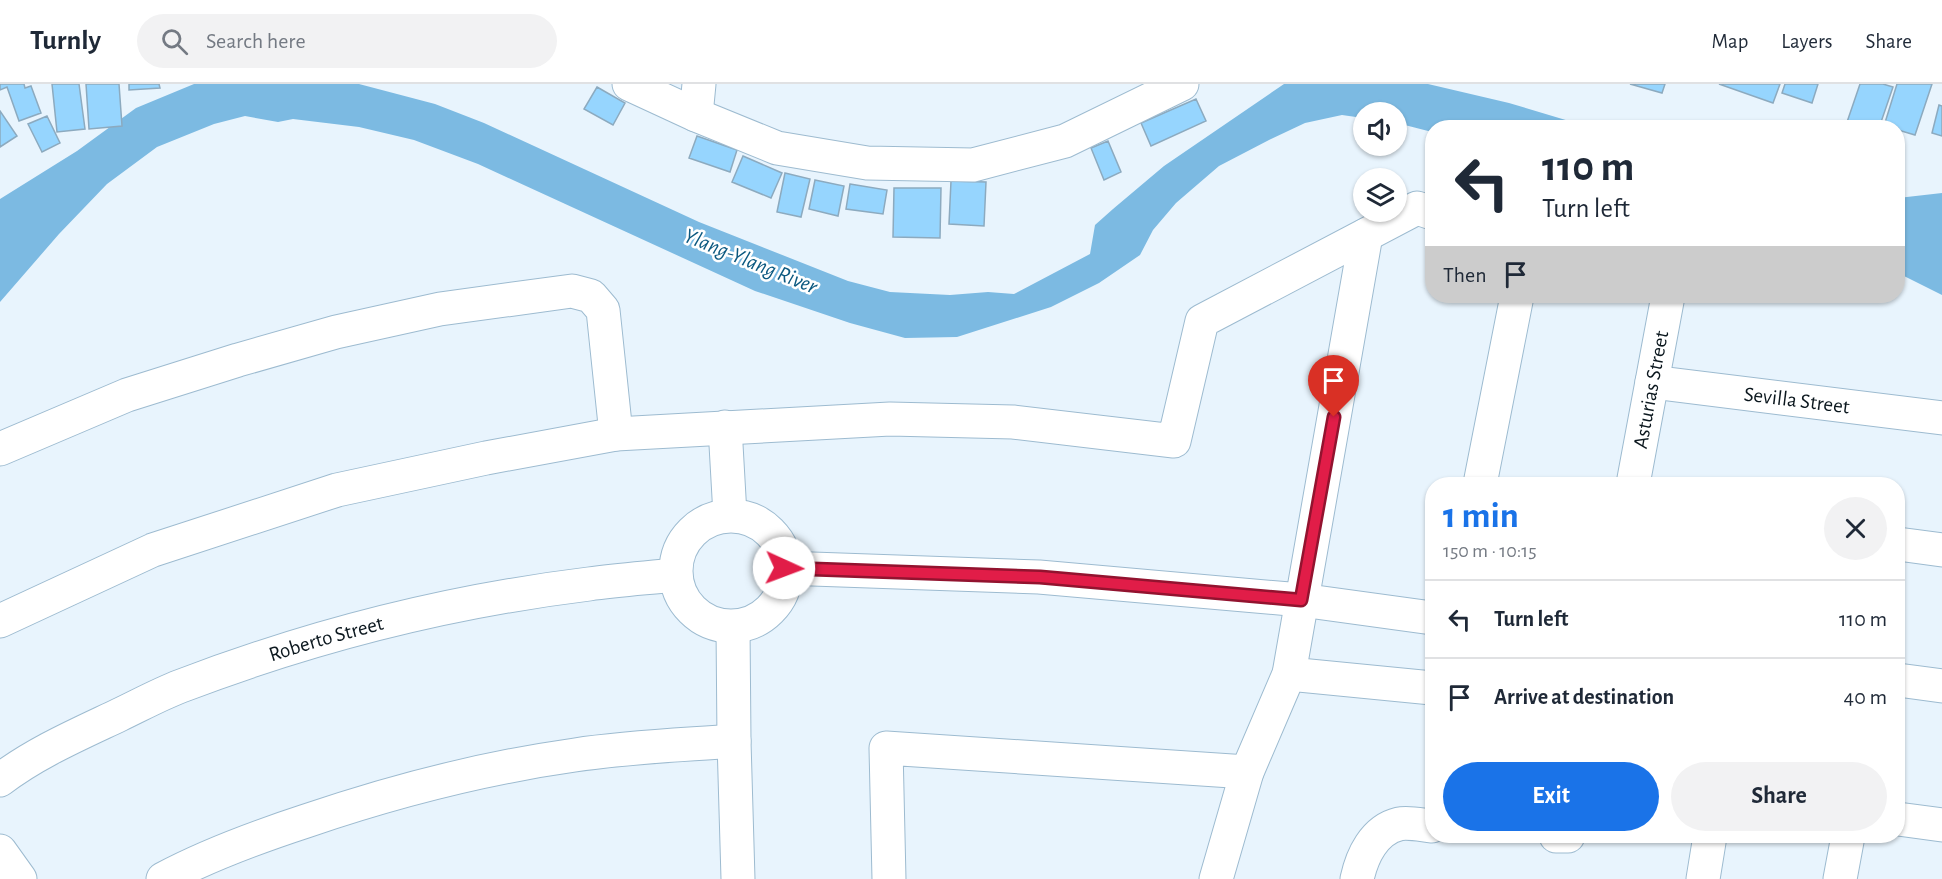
<!DOCTYPE html>
<html lang="en">
<head>
<meta charset="utf-8">
<style>
  :root { --surface:#fff; --page:#f2f2f3; --text:#1f2937; --muted:#747a83; --line:#e0e1e3; --accent:#1a73e8 }
  body { margin:0; font-family:"Alegreya Sans",sans-serif; background:var(--page); color:var(--text); height:100vh; display:flex; flex-direction:column; font-size:22px; white-space:nowrap }
  * { box-sizing:border-box; margin:0 }
  p { font-size:20px; color:var(--muted) }
  .icon { flex:none; width:33px; height:33px; fill:none; stroke:currentColor; stroke-width:2; stroke-linecap:round; stroke-linejoin:round }
  .map { position:relative; flex:1; overflow:hidden }
  .side { position:absolute; left:1425px; top:393px; width:480px; height:366px; display:flex; flex-direction:column; background:var(--surface); border-radius:24px; box-shadow:0 2px 4px #0004 }
  .side>* { flex:none }
  .banner { position:absolute; left:1425px; top:36px; width:480px; height:183px; border-radius:24px; box-shadow:0 2px 4px #0004; background:#fff; color:var(--text); overflow:hidden }
  .controls { position:absolute; left:1353px; top:18px; display:grid; gap:12px }
  .controls a { display:grid; place-items:center; width:54px; height:54px; border-radius:50%; background:var(--surface); box-shadow:0 2px 4px #0004; font-size:30px }
  .pin { position:absolute; display:grid; place-items:center; width:51px; height:51px; color:#fff; margin:-62px -26px; border-radius:50% 50% 50% 0; rotate:-45deg; box-shadow:0 0 6px #0007 }
  .pin .icon { rotate:45deg }
  .me { position:absolute; width:66px; margin:-33px; rotate:92deg; stroke-linejoin:round; filter:drop-shadow(0 0 4px #0008) }
  .turn { display:flex; align-items:center; gap:21px; height:126px; padding:0 18px; font-size:27px }
  .turn .icon { width:78px; height:78px; stroke-width:2.5 }
  .turn b { display:block; font-size:42px; line-height:51px }
  .then { display:flex; align-items:center; height:57px; padding:0 18px; background:#0003; gap:12px; font-size:22px }
  .round { display:grid; place-items:center; flex:none; width:63px; height:63px; border-radius:32px; background:var(--page) }
  .headline { display:flex; align-items:center; justify-content:space-between; height:102px; padding:0 18px }
  h1 { font-size:36px; font-weight:600; line-height:45px; color:var(--accent) }
  .primary-button { display:flex; gap:12px; margin-top:auto; padding:12px 18px }
  .primary-button a { flex:1; height:69px; border-radius:36px; background:var(--accent); color:#fff; font-size:24px; font-weight:600; line-height:69px; text-align:center }
  .primary-button a+a { background:var(--page); color:var(--text) }
  ul { padding:0; list-style:none }
  li { display:flex; align-items:center; gap:18px; height:78px; padding:0 18px; border-top:2px solid var(--line) }
  li div { flex:1 }
  li b { display:block; font-size:22px }
  li em { font-style:normal }
  header { display:flex; align-items:center; gap:36px; box-sizing:border-box; height:84px; padding:0 30px; background:var(--surface); border-bottom:2px solid var(--line) }
  header strong { font-size:28px }
  nav { display:flex; gap:33px; margin-inline-start:auto; font-size:21px }
  .search { width:420px; height:54px; background:var(--page); display:flex; align-items:center; gap:15px; box-sizing:border-box; padding:0 21px; border-radius:33px; color:var(--muted); font-size:22px }
  .map>svg:first-child { display:block }
  .water { fill:#7cbae2 }
  .building { fill:#96d5fe; stroke:#8caabf; stroke-width:1.5 }
  .lines { fill:none; stroke-linecap:round; stroke-linejoin:round }
  .street-casing { stroke:#9dbbd0; stroke-width:35 }
  .secondary-casing { stroke:#9dbbd0; stroke-width:35 }
  .street { stroke:#fff; stroke-width:33 }
  .secondary { stroke:#fff; stroke-width:33 }
  .route-casing { stroke:#92132f; stroke-width:15 }
  .route { stroke:#e11d48; stroke-width:10 }
  .labels { text-anchor:middle; stroke-width:5; stroke-linejoin:round; paint-order:stroke }
  .street-label { font-size:21px; fill:#0b171e; stroke:#fff }
  .water-label { font-size:22px; font-style:italic; fill:#0c5980; stroke:#fff }
</style>
</head>
<body>
<header>
<strong>Turnly</strong>
<div class="search"><svg class="icon" aria-label="search" viewBox="0 0 24 24"><circle cx="10" cy="10" r="6"/><path d="M15 15l6 6"/></svg>Search here</div>
<nav><a>Map</a><a>Layers</a><a>Share</a></nav>
</header>
<div class="map">
<svg width="1942" height="795" viewBox="0 0 1942 795">
  <rect width="100%" height="100%" fill="#e8f4fd"/>
  <path class="water" d="M194,0H359L435,20L484,39L699,138L848,197L890,208L950,211L988,208L1014,210L1090,170L1095,141L1113,125L1164,82L1284,0H1428L1509,19L1589,43L1432,44V48L1397,39L1396,28H1364L1363,34L1342,31L1305,39L1269,56L1219,82L1176,119L1153,146L1140,171L1099,199L1051,223L957,253L905,254L850,239L755,207L478,80L414,56L359,43L293,35L278,38L245,32L214,40L157,63L107,100L59,150L0,218V115L77,67L136,24Z
    M1942,109V211L1898,189V114Z"/>
  <path class="building" d="M0,0H24L25,4L31,2L41,29L19,37L7,3L0,6Z
    M52,0H79L85,45L57,48Z
    M86,0H119L122,42L89,45Z
    M129,0H159L160,4L129,6Z
    M1630,0H1665L1662,9Z
    M1719,0H1780L1773,19Z
    M1785,0H1818L1812,19L1782,9Z
    M1860,0H1883L1893,3L1879,44H1845Z
    M1897,0H1932L1915,51L1898,46V44L1884,42Z
    M597,3L625,19L613,41L584,25Z
    M1196,15L1206,37L1151,62L1141,39Z
    M1939,21L1942,22V52L1932,49Z
    M0,27L17,52L0,63Z
    M47,32L60,59L42,68L28,40Z
    M697,52L737,66L730,88L689,74Z
    M1108,57L1121,88L1104,96L1091,64Z
    M743,72L782,89L771,114L732,98Z
    M785,89L810,95L801,133L777,128Z
    M815,96L844,102L838,132L809,125Z
    M951,97L986,98L984,142L949,140Z
    M850,100L887,106L883,130L846,125Z
    M894,104H941L940,154L893,153Z"/>
  <g class="lines">
    <defs>
      <g id="street">
        <path d="M696,31L699,0"/>
        <path id="s1" d="M1652,298L1942,334"/>
        <path d="M725,343L730,431"/>
        <path d="M0,365L127,311L238,276L336,248L440,225L572,207L591,212L603,226L616,350"/>
        <path d="M1480,400L1517,212"/>
        <path id="s2" d="M1633,400L1668,212"/>
        <circle cx="731" cy="487" r="55"/>
        <path d="M1898,460L1942,466"/>
        <path d="M784,484L1039,493L1301,516L1432,534"/>
        <path d="M0,537L153,466L337,406L486,374L616,350L890,335L1013,338L1174,357L1202,237L1417,124L1432,129"/>
        <path d="M733,543L734,657L738,795"/>
        <path d="M1289,590L1432,604"/>
        <path d="M1898,596L1942,602"/>
        <path id="s3" d="M0,696C35,669 79,650 119,631C140,621 160,610 181,602C312,552 450,517 589,500C618,496 647,494 675,491"/>
        <path d="M1898,735L1942,741"/>
        <path d="M1556,752H1568"/>
        <path d="M0,767L20,795"/>
        <path d="M163,795C208,771 257,753 306,737C394,707 483,684 575,671C627,663 681,661 734,657"/>
        <path d="M889,795L886,664L1247,688"/>
        <path d="M1216,795L1247,688L1289,590L1366,151"/>
        <path d="M1357,795C1362,772 1374,746 1399,740C1408,738 1422,741 1432,742"/>
        <path d="M1703,795L1710,752"/>
        <path d="M1840,795L1848,752"/>
      </g>
      <path id="secondary" d="M629,0L696,31L777,64L867,79L973,81L1065,57L1182,0"/>
    </defs>
    <use href="#street" class="street-casing"/>
    <use href="#secondary" class="secondary-casing"/>
    <use href="#street" class="street"/>
    <use href="#secondary" class="secondary"/>
  </g>
  <g class="lines">
    <defs>
      <path id="route" d="M784,484L1040,493L1301,516L1334,333"/>
    </defs>
    <use href="#route" class="route-casing"/>
    <use href="#route" class="route"/>
  </g>
  <g class="labels">
    <g class="street-label">
      <text dy="7" stroke="none"><textPath href="#s2" startOffset="96">Asturias Street</textPath></text>
      <text dy="7" stroke="none"><textPath href="#s1" startOffset="146">Sevilla Street</textPath></text>
      <text dy="7" stroke="none"><textPath href="#s3" startOffset="357">Roberto Street</textPath></text>
    </g>
    <g class="water-label">
      <text transform="translate(751 176) rotate(22)" y="8">Ylang-Ylang River</text>
    </g>
  </g>
</svg>
<div class="controls">
<a><svg class="icon" aria-label="sound" viewBox="0 0 24 24"><path d="M4 9h4l5-4v14l-5-4H4zM17 9q2 3 0 6"/></svg></a>
<a><svg class="icon" aria-label="layers" viewBox="0 0 24 24"><path d="M12 4l9 5-9 5-9-5zM3 14l9 5 9-5"/></svg></a>
</div>
<div class="pin" style="left:1334px;top:333px;background:#d93025"><svg class="icon" aria-label="arrive" viewBox="0 0 24 24"><path d="M6 21V4h12l-3 4 3 4H6"/></svg></div>
<svg class="me" style="left:784px;top:484px" viewBox="-20 -20 40 40"><circle r="19" fill="#fff"/><path d="M0-13L10 11 0 6-10 11z" fill="#e11d48"/></svg>
<div class="banner">
<div class="turn"><svg class="icon" aria-label="left" viewBox="0 0 24 24"><path d="M17 20v-9H6M10 6l-5 5 5 5"/></svg><div><b>110 m</b>Turn left</div></div>
<div class="then">Then<svg class="icon" aria-label="arrive" viewBox="0 0 24 24"><path d="M6 21V4h12l-3 4 3 4H6"/></svg></div>
</div>
<section class="side">
<div class="headline"><div><h1>1 min</h1><p>150 m · 10:15</p></div><a class="round"><svg class="icon" aria-label="close" viewBox="0 0 24 24"><path d="M6 6l12 12M18 6L6 18"/></svg></a></div>
<ul>
<li><svg class="icon" aria-label="left" viewBox="0 0 24 24"><path d="M17 20v-9H6M10 6l-5 5 5 5"/></svg><div><b>Turn left</b></div><em>110 m</em></li>
<li><svg class="icon" aria-label="arrive" viewBox="0 0 24 24"><path d="M6 21V4h12l-3 4 3 4H6"/></svg><div><b>Arrive at destination</b></div><em>40 m</em></li>
</ul>
<div class="primary-button"><a>Exit</a><a>Share</a></div>
</section>
</div>
</body>
</html>
